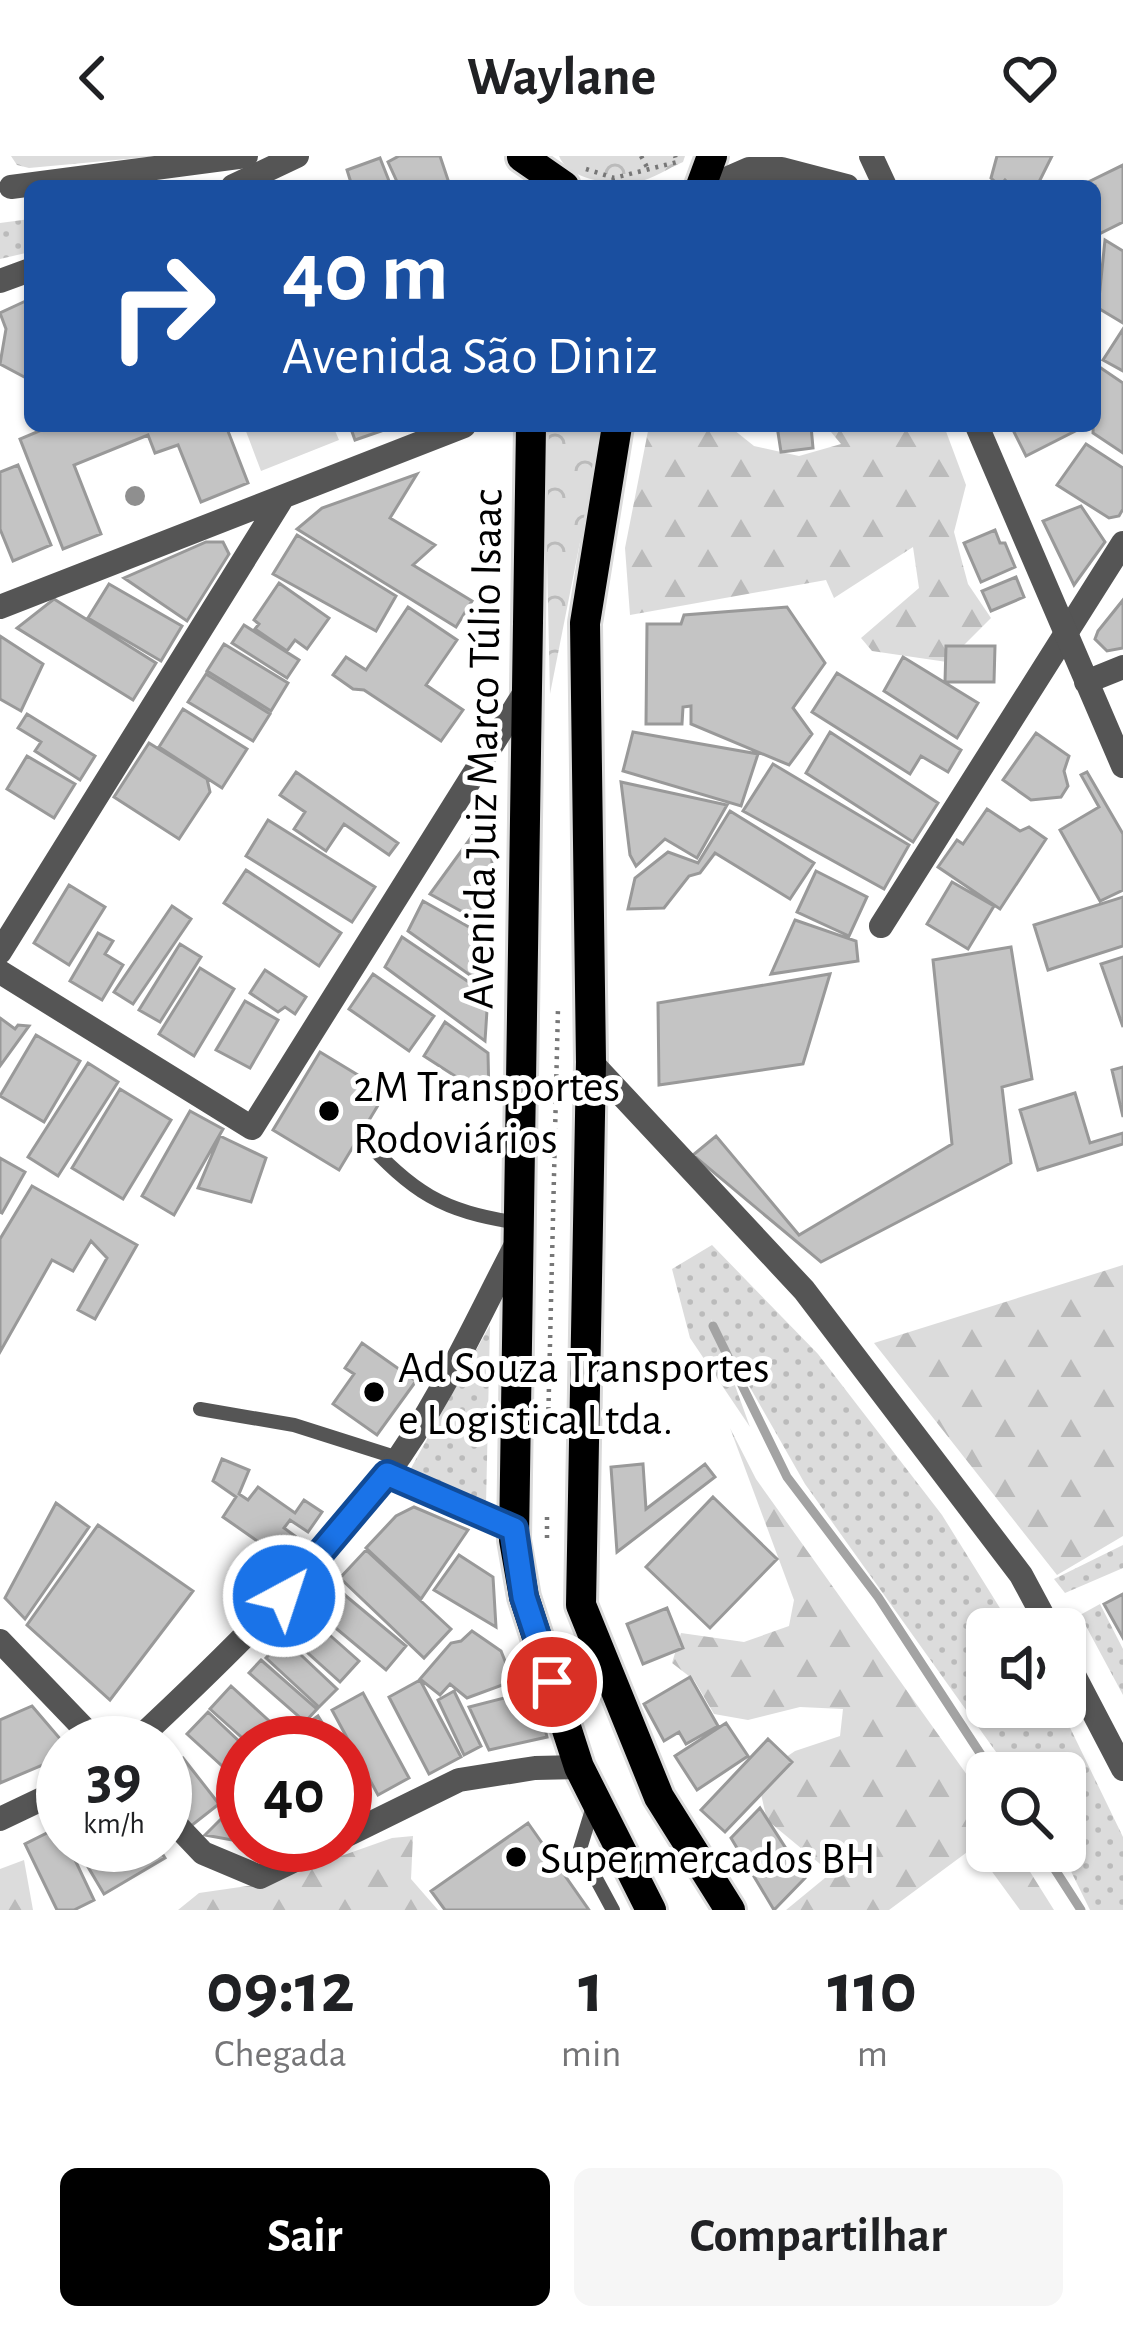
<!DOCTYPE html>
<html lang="pt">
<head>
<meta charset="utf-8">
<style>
  :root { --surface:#fff; --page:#f6f6f6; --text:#202124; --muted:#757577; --accent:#000 }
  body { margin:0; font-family:"Alegreya Sans",sans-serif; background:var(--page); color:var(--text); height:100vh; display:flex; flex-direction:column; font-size:45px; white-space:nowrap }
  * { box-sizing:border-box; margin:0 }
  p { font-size:39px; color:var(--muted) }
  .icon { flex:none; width:66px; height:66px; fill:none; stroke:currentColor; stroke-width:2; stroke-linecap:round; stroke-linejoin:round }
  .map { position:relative; height:1754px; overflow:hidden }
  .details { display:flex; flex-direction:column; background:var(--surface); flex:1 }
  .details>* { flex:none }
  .banner { position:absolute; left:24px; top:24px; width:1077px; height:252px; border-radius:18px; box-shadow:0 3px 9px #0004; background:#1a4fa0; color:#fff; overflow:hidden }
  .fabs { position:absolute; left:966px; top:1452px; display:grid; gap:24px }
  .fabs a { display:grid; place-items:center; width:120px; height:120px; border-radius:18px; background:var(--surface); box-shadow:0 3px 9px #0004; font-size:60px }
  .speed { position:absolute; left:36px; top:1560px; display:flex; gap:24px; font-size:60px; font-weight:700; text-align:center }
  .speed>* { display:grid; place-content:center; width:156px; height:156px; border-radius:50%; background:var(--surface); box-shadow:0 3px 9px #0004; line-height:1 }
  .speed small { font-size:30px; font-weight:400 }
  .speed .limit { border:18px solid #d22; background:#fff; color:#111 }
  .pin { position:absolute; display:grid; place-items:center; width:102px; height:102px; color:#fff; margin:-51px; border:6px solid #fff; border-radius:50%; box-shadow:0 3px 12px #0007 }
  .me { position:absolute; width:132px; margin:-66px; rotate:40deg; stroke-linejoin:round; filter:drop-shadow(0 0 9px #0008) }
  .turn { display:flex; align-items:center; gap:42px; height:252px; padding:0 60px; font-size:54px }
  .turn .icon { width:156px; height:156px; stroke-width:2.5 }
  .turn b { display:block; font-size:84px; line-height:102px }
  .eta { display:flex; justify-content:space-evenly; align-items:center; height:204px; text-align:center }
  .eta b { font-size:72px; font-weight:600; line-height:84px }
  .button { display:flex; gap:24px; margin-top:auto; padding:24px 60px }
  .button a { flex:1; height:138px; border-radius:18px; background:var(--accent); color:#fff; font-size:48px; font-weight:600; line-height:138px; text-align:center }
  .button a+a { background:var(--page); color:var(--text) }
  header { display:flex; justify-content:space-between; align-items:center; height:156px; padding:0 60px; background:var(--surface); font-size:54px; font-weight:600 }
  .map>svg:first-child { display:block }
  .grass { fill:url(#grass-dots) }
  .forest { fill:url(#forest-firs) }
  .park { fill:url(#park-crowns) }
  .pitch { fill:#dcdcdc }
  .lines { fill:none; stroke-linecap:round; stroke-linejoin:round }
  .stream { stroke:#a3a3a3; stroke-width:9 }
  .building { fill:#c4c4c4; stroke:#999; stroke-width:3 }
  .primary-casing { stroke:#dbdbdb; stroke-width:36 }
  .path { stroke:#777; stroke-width:4.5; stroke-dasharray:3 6; stroke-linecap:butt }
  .service { stroke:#555; stroke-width:14 }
  .minor { stroke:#555; stroke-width:24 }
  .tertiary { stroke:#555; stroke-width:24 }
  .primary { stroke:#000; stroke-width:30 }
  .tree { fill:#8f8f8f }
  .route-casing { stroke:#114b97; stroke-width:30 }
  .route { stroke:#1a73e8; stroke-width:21 }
  .poi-dot { fill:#000; stroke:#fff; stroke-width:4.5 }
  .labels { text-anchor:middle; stroke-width:10; stroke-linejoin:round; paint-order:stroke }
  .street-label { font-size:45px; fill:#000; stroke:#fff }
  .poi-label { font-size:45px; fill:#000; stroke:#fff; text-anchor:start }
</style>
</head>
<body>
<header><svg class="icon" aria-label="back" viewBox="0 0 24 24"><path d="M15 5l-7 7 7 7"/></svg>Waylane<svg class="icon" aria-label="heart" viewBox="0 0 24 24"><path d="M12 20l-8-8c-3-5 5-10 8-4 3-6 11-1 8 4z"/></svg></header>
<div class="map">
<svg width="1123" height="1754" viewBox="0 0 1123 1754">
  <defs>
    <pattern id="grass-dots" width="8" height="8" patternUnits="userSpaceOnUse" patternTransform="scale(3)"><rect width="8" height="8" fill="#dcdcdc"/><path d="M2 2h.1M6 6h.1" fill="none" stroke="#bbb" stroke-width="1.8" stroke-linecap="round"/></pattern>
    <pattern id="forest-firs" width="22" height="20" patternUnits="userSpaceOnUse" patternTransform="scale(3)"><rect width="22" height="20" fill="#dcdcdc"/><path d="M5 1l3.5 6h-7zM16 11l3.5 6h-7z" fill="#bbb"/></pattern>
    <pattern id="park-crowns" width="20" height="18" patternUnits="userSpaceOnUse" patternTransform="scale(3)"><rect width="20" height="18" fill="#dcdcdc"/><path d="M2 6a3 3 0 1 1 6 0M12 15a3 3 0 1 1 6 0" fill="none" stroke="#bbb"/></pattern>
  </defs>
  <rect width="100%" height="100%" fill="#fff"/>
  <path class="grass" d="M30,63V96L0,103V67Z
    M712,1089L818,1198L942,1359L1013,1473H987V1551H1060L1123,1681V1754H1090L1061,1695H1065V1617H1011L805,1328L711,1163L750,1271L690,1182L672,1113Z
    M490,1169L486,1349L410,1314Z
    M1123,1389V1412L1065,1437L1054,1423Z
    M1100,1448L1123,1493V1539L1080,1459Z"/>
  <path class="forest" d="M649,270H729L754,290L799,300L841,288L826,270H944L966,329L954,376L968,428L991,462L947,506L872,495L861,482L919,432L913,391L834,442L826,424L630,459L625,392Z
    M1123,1109V1380L1057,1419L874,1187Z
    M730,1272L756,1323L987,1647V1695H1017L1054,1754H1020L974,1691L889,1754H786L831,1717L767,1664L757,1621L795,1595L840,1580L843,1553L800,1551L748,1564L714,1558L694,1524L672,1507L681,1477L744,1486L789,1470L794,1444Z
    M413,1680L411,1723L438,1754H178L199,1737L262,1728L392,1682Z
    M24,1704L33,1754H0V1713Z"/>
  <path class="park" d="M11,0H159L29,12L17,9Z
    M559,0H685L683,6C669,12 652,23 638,26C614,30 568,24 559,0Z
    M544,270H603L550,538Z"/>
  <path class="pitch" d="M244,270H333L339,284L261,315Z"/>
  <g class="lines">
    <path class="stream" d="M713,1170L787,1321L878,1441L993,1617
      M1043,1695L1081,1754"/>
  </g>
  <path class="building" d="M399,0H440L450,30H399L388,6Z
    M997,0H1052L1037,30H1011L1005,24L1000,30L991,22Z
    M380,2L391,30H352L347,14Z
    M1123,9V66L1095,80V30H1080Z
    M1105,84L1123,95V167L1098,152Z
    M30,143V224L0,208L6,173L0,157Z
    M1123,173V215L1103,204Z
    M1095,208L1123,227V297L1093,277Z
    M51,270H226L248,327L201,346L178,289L155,297L148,279L74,309L101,378L63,393L20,283Z
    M350,270H379L381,275L355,284Z
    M777,270H811L813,292L781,296Z
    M1011,270H1080L1081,272L1026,300Z
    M1086,288L1123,312V353L1119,360L1109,362L1057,329Z
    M18,309L51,389L13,405L0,373V316Z
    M417,318L390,362L435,389L413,409L472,445L456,471L297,373L322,352Z
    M1081,350L1105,386L1074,429L1043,365Z
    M995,374L1000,387H1005L1015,411L981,426L964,387Z
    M297,379L396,440L376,475L273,418Z
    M206,386H223L229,398L187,465L124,422Z
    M1016,421L1024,441L991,455L982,435Z
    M279,427L329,462L307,493L295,484L287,495L255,473L259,468L254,464Z
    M109,428L182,470L161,505L88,462Z
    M54,443L156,507L133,544L17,472Z
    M1123,444V492L1107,495L1095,483L1098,475Z
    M408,451L457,484L426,529L463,554L441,585L364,534L353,533L333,519L346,501L366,514Z
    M787,451L825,507L793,552L812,578L789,609L691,568V550L683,551L682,568H646L647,468H681L684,459Z
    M244,469L299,504L287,522L232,487Z
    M0,480L43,508L21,555L0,543Z
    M224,488L288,527L271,555L207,515Z
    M946,490H995L994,526H945Z
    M903,501L978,547L957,582L884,535Z
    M837,517L961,594L948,616L921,600L910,618L812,556Z
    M206,518L270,558L253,585L188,546Z
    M183,553L247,593L222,632L159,591Z
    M27,558L95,600L80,624L35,595L41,586L18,572Z
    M633,576L758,598L741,650L623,615Z
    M830,576L938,647L913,686L806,617Z
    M1036,577L1069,600L1064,615L1068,630L1061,641L1031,644L1003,624Z
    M149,587L207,623L210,636L179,683L114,641Z
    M27,600L75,628L54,662L7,633Z
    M773,608L909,689L884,733L743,655Z
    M296,616L398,687L389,699L344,668L326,695L294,673L305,656L280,639Z
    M1087,616L1123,678V734L1100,745L1060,674L1099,651L1081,619Z
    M621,626L727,649L697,702L665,683L636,710L630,699Z
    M987,653L1020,675L1029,671L1046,683L1000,753L938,711L957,684L963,688Z
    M730,655L814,707L790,743L715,697L700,717L689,720L664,752L628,753L635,722L668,696L698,707Z
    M268,664L375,731L352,766L246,700Z
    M481,668L493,670L490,771L430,738Z
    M246,714L341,777L319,810L224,747Z
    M816,715L867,741L849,780L797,756Z
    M952,726L994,750L968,793L927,768Z
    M69,729L105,751L69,809L34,787Z
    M1123,741V790L1048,814L1034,769Z
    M423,745L490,783L488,832L408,775Z
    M172,750L191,763L133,848L114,836Z
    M795,764L856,785L858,805L771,818Z
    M98,777L113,785L105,798L123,809L102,844L70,825Z
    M402,781L488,839L485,885L385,811Z
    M180,788L201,801L160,866L139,854Z
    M1011,791L1032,923L1002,931L1011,1007L821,1106L693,999L716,980L799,1079L952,988L933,804Z
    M1123,801V871L1101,808Z
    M200,812L234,833L194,900L159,878Z
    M265,814L306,841L295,858L285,851L278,856L250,837Z
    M373,818L434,860L409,895L349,853Z
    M830,818L803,908L659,929L658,847Z
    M245,845L278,864L250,912L216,894Z
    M0,862L15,873L18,869L29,870L0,910Z
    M445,866L488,897L489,942L424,900Z
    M36,879L80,905L44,966L0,940Z
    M320,896L386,936L339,1014L273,974Z
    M88,907L118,926L58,1020L28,1001Z
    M1123,911V961L1112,914Z
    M120,933L171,964L123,1043L72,1012Z
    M1075,937L1090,987L1123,977V988L1038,1014L1020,954Z
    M190,955L223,973L174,1059L142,1040Z
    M220,980L266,1002L251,1046L198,1032Z
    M0,1002L25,1016L2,1057L0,1056Z
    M32,1030L137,1089L95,1163L78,1154L107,1102L91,1085L73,1115L52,1104L0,1196V1083Z
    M362,1187L416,1225L377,1279L333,1248L354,1218L345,1212Z
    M222,1303L249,1314L239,1338L248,1344L258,1331L295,1357L304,1344L322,1356L308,1376L290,1364L284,1372L295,1380L280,1401L223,1361L236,1341L213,1325Z
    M643,1308L646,1353L705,1308L715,1321L617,1396L611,1311Z
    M713,1341L777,1403L710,1472L646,1411Z
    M56,1347L89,1371L25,1463L5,1442Z
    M414,1351L468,1374L421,1443L366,1392L396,1360Z
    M98,1369L193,1435L110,1544L27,1469Z
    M366,1394L451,1473L424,1502L340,1422Z
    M459,1399L493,1421L496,1471L434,1434Z
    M334,1430L406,1490L386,1514L314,1454Z
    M1123,1438V1482L1104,1448Z
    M667,1452L683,1492L643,1508L627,1468Z
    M307,1459L359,1505L340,1526L289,1480Z
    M472,1475L501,1495L513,1525L467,1542L450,1528L440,1539L420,1523L451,1487L461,1485Z
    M284,1483L337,1533L319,1551L266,1502Z
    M261,1504L317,1553L305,1566L249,1517Z
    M690,1521L718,1570L686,1588L679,1576L664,1585L644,1548Z
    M420,1524L461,1601L429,1618L389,1541Z
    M231,1530L290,1584L287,1587H248L210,1553Z
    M535,1534L547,1581L489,1594L469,1551Z
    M454,1535L481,1590L464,1599L438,1544Z
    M363,1537L409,1622L378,1639L332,1554Z
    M32,1550L62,1585L57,1603L0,1627V1564Z
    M208,1556L243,1589V1629L187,1578Z
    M318,1560L335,1587H298L291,1579Z
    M726,1567L748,1600L697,1634L675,1600Z
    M768,1583L792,1606L725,1676L701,1654Z
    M183,1602L219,1648L191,1670L165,1637V1616Z
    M345,1603L369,1641L362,1651L345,1634Z
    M243,1641V1686L205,1679Z
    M760,1652L805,1722L774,1754L731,1682Z
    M528,1667L589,1754H445L431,1735Z
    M59,1671L63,1689H68L94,1744L74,1754H57L25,1688Z
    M126,1689H157L165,1702L104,1738L88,1711Z"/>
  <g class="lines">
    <defs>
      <path id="primary" d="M522,1L564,30
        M701,30L712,0
        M531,270L514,1384L524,1441L579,1611L651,1754
        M617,270L585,467L591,906L581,1449L659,1641L730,1754"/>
    </defs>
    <use href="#primary" class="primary-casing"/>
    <path class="path" d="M641,0L648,13
      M586,13L614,22L677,6L675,0
      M548,1272L558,852
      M547,1361V1386"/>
    <path class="service" d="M360,979C414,1037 440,1055 519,1067
      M200,1253L294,1269L398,1302
      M594,1647L580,1693L613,1754"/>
    <path class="minor" d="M233,30L297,0
      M0,125L30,114
      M0,451L464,270
      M881,770L1123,387
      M0,796L283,341
      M0,816L252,972L527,533
      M0,1485L98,1587"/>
    <path class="tertiary" d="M871,0L885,30
      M710,30L749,13H782L847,30
      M11,31L246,0
      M977,270L1123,610
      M1086,526L1123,511
      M591,906L804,1134L1021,1419L1050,1473
      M387,1317L514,1373
      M1065,1502L1123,1613
      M134,1587C224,1503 312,1417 387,1318C440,1247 477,1163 518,1085
      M165,1657L203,1697L260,1721L326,1689
      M0,1663L63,1633
      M345,1680L459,1624L535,1612L579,1611"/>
    <use href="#primary" class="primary"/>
  </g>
  <circle class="tree" cx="135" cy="340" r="10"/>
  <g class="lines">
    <defs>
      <path id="route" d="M284,1440L387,1318L514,1373L524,1441L552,1526"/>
    </defs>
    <use href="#route" class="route-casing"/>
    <use href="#route" class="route"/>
  </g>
  <g class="poi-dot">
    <circle cx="329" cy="955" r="12"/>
    <circle cx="374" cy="1236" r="12"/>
    <circle cx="516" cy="1701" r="12"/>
  </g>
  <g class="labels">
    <g class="street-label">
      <text transform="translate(481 593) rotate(-89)" y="16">Avenida Juiz Marco Túlio Isaac</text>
    </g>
    <g class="poi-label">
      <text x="353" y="945">2M Transportes<tspan x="353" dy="52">Rodoviários</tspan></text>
      <text x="398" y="1226">Ad Souza Transportes<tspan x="398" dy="52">e Logistica Ltda.</tspan></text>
      <text x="540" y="1717">Supermercados BH</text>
    </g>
  </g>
</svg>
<div class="fabs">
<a><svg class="icon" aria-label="sound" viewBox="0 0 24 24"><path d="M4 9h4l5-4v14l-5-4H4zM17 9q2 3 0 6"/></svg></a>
<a><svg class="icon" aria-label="search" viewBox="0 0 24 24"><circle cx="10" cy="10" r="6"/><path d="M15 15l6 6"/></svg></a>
</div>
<div class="speed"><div>39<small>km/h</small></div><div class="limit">40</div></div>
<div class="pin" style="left:552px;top:1526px;background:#d93025"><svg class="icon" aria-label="arrive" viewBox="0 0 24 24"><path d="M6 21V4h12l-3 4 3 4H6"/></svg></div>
<svg class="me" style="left:284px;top:1440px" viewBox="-20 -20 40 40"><circle r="17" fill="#1a73e8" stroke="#fff" stroke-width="3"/><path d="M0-11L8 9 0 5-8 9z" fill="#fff"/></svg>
<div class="banner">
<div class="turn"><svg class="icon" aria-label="right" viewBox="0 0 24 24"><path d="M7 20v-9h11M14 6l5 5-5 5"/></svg><div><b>40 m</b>Avenida São Diniz</div></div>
</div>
</div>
<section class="details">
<div class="eta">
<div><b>09:12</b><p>Chegada</p></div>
<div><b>1</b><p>min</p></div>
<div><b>110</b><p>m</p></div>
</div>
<div class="button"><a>Sair</a><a>Compartilhar</a></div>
</section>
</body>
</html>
